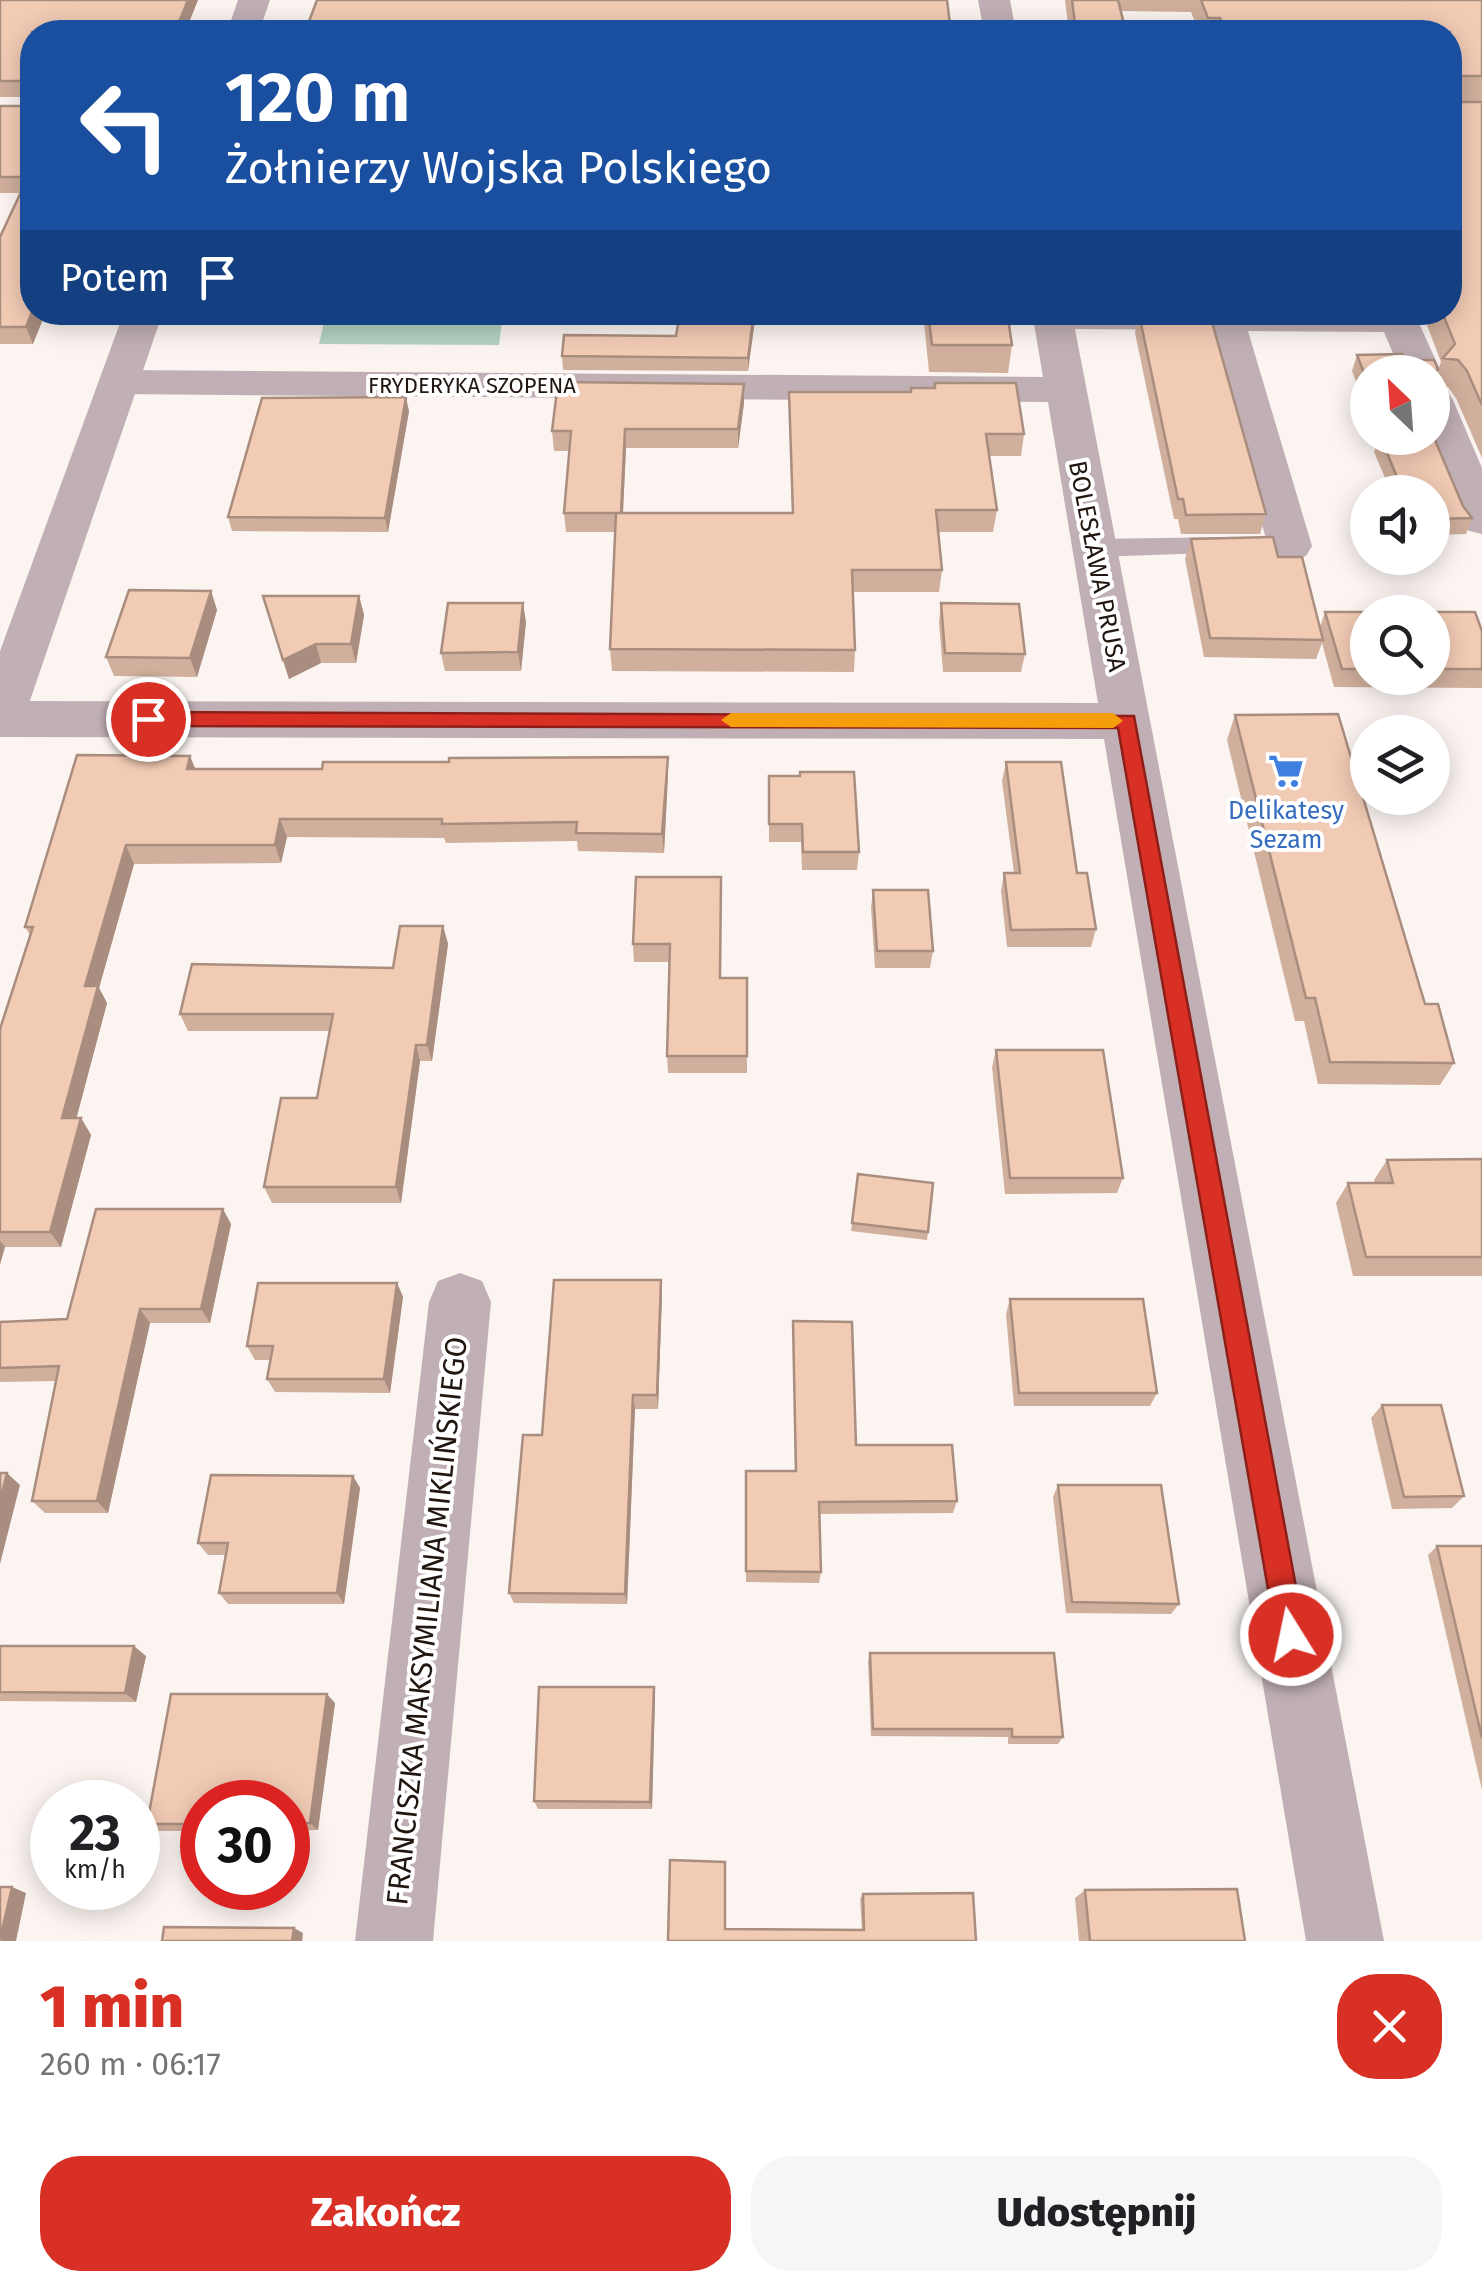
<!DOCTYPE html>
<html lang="pl">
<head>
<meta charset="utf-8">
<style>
  :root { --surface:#fff; --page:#f6f6f6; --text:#202124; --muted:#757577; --accent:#d93025 }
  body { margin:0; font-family:"Fira Sans",sans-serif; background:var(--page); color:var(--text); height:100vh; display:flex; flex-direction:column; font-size:38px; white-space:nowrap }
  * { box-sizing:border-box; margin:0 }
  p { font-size:32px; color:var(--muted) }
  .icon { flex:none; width:55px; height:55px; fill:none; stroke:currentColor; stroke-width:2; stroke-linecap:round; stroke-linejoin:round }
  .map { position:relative; height:1941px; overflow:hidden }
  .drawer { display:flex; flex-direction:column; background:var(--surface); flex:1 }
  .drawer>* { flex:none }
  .guide { position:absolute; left:20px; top:20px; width:1442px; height:305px; border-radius:40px; box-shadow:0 5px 25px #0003; background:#1a4fa0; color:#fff; overflow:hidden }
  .needle { width:65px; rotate:335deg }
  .controls { position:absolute; left:1350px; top:355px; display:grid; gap:20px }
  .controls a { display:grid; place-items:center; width:100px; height:100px; border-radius:50%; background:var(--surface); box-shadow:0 5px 25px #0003; font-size:50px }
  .speed { position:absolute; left:30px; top:1780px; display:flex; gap:20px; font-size:50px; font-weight:700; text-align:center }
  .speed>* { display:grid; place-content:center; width:130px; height:130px; border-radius:50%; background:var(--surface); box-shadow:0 5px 25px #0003; line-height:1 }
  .speed small { font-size:25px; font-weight:400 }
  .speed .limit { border:15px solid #d22; background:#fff; color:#111 }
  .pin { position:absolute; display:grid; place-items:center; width:85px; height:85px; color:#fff; margin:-42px; border:5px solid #fff; border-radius:50%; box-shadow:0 2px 10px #0007 }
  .me { position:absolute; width:110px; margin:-55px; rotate:350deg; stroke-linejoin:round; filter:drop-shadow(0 0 8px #0008) }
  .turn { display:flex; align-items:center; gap:35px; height:210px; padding:0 40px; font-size:45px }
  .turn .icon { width:130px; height:130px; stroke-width:2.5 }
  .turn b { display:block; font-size:70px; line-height:85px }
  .then { display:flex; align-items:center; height:95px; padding:0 40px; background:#0003; gap:20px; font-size:38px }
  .round { display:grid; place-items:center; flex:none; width:105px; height:105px; border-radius:40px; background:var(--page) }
  .headline { display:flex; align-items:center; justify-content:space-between; height:170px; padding:0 40px }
  h1 { font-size:60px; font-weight:800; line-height:75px; color:var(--accent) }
  .button { display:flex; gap:20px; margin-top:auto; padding:20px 40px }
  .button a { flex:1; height:115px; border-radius:40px; background:var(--accent); color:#fff; font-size:40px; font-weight:800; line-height:115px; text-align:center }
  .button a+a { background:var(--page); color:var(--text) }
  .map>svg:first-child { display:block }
  .green { fill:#b4d2c2 }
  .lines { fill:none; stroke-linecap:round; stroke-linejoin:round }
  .service { fill:#c0afb4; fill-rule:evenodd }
  .minor { fill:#c0afb4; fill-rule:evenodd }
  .tertiary { fill:#c0afb4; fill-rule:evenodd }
  .wall { fill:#d0af9c; fill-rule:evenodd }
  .shaded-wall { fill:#a98e7f }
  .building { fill:#f2cbb5; stroke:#a98e7f; stroke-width:2.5 }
  .route { fill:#d93025; stroke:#8d1f18; stroke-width:2.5 }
  .slow { fill:#f59e0b }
  .labels { text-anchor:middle; stroke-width:8; stroke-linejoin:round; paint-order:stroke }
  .far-street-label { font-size:22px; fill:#221611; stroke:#fff }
  .street-label { font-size:25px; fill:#221611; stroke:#fff }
  .shop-label { font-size:25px; fill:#366cbe; stroke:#fff }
  .near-street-label { font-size:30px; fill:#221611; stroke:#fff }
</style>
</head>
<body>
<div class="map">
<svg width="1482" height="1941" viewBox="0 0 1482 1941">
  <rect width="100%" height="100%" fill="#fbf4f1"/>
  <path class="green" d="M326,313V312L503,313L499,345L319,344Z"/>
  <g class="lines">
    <path class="service" d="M1230,537L1239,540L1243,546L1239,552L1094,557L1085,554L1081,548L1085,542L1094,539Z"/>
    <path class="minor" d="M978,0H1010L1016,32H984Z
      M1032,312H1414L1441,372L1432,381V372H1401L1384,332L1248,331L1312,546L1306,556L1290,561L1274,556L1268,546L1208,330L1075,329L1384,1941H1306L1104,739L0,737V701L1098,703L1048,402L120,394L106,391L100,382L106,373L120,370L1043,377Z
      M1432,388L1447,391L1453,400L1482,468V534L1466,530L1460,520L1426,438H1432Z
      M460,1273L482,1281L491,1302L433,1941H355L429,1302L438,1281Z"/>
    <path class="tertiary" d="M238,0H270L259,32H227Z
      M124,312H163L24,718L17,730L0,736V651Z"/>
  </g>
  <path class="wall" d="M0,0H198L185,32H32L33,344H0V237L20,193H0V106H29V97H0Z
    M1065,0H1482V458L1456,398L1448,387L1434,385V418L1432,423V372H1368V414L1352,371L1357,355L1407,360L1438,369L1434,381L1441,362L1422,312H1450V32H1199L1191,12L1121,11L1126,32H1069Z
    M680,312H756L748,371L563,370L562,356L676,336Z
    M923,312H1007L1012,345L1008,373L929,372Z
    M1139,314L1266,514L1260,534H1181L1178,519H1174L1135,333Z
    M935,383L1024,434L1021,456H989L997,510L993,532H938L942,570L939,592H853L855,650L854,672L612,671L610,649L615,532H566L564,513L569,451H554L552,431L744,403L738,448H626L623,513H792L789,392H911L934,388Z
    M409,411L388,532L232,531L228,517Z
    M1376,438H1432L1463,506L1472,518L1466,534L1432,535V492H1391L1374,452L1378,442Z
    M1273,537L1278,557H1302L1320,627L1325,612H1475L1482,631V688L1334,687L1322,643L1316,659L1204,657L1185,559L1191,539ZM1368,612H1432V678H1368Z
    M211,591L217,610L197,677L114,676L106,657Z
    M263,596H359L364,615L356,663H321L289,679Z
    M941,603L1025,654L1021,672H943L939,622Z
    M526,622L521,671H445L441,653Z
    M1235,715L1425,1004L1454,1063L1440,1085L1318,1084L1304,1021H1295L1227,740Z
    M1006,762L1077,873L1096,929L1091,947H1007L1001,891L1004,873H1014L1002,781Z
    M195,769H322L668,775L664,853L578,851L577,841L446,843L444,838L287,837L281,863L134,864L99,988L107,1003L76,1118H81L91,1135L61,1247H5L0,1264V1029L30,935L25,927Z
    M769,776L859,852L857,870H802L801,842H769Z
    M636,877L721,978H747V1073H668L667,1056L669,962H634L633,944Z
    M873,890L933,951L930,968H875L871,908Z
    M443,926L448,944L432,1061H420L401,1203H272L264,1187L317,1098L330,1031H188L180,1014L393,968Z
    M996,1050L1123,1178L1117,1193L1005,1194L992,1067Z
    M1482,1159V1276H1353L1336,1203L1348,1183H1375L1374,1180L1387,1160Z
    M858,1174L928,1232L927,1240L851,1231Z
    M231,1224L210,1323H150L108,1513H45L32,1501L56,1381L0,1382V1322L67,1319Z
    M661,1280L662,1294L658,1409H635L627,1604L514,1603L509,1593L542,1435Z
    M397,1283L403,1297L390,1393L275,1392L267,1379L271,1360H255L247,1346Z
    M1010,1299L1157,1393L1150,1406H1014L1006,1314Z
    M793,1321L856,1445L957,1501L953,1513L819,1514L821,1572L819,1583L746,1582V1471H795Z
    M1382,1405L1464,1496L1452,1508L1392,1509L1371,1418Z
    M353,1476L360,1488L344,1604H228L219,1593L226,1555H208L198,1543Z
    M1058,1485L1179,1604L1171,1614L1066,1613L1053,1497Z
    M1437,1546H1482V1790L1428,1555Z
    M0,1646L146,1656L136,1702L0,1701Z
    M870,1653L1063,1737L1058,1744H1008V1737L871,1736L868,1661Z
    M655,1697L652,1809H538L534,1801Z
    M335,1703L318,1830L288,1831V1802H202V1831H158L147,1824Z
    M1085,1890L1245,1941H1079L1075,1898Z
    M863,1894L976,1941L725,1929L862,1930L860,1899Z"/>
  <path class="shaded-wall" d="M188,0H198L185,32H181L179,22Z
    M32,312H46L33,344L26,327Z
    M754,312H756L748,371V358Z
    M744,384V403L738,448V429Z
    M406,397L409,411L388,532L385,518Z
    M625,429L626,448L622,532L621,513Z
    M211,591L217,610L197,677L190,658Z
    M359,596L364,615L356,663L351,644Z
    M523,603L526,622L521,671L518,652Z
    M316,644L321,663L289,679L283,660Z
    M190,756L198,775L187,769Z
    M668,757V775L664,853L662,834Z
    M280,819L287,837L281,863L275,845Z
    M126,845L134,864L99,988L107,1003L72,1135L62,1118L85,986Z
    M443,926L448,944L432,1061L427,1045Z
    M416,1045L420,1061L401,1203L396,1187Z
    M81,1118L91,1135L61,1247L50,1232Z
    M223,1209L231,1224L210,1323L201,1309Z
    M0,1241L5,1247L0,1264Z
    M661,1280L662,1294L658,1409L657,1395Z
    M397,1283L403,1297L390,1393L384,1379Z
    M140,1309L150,1323L108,1513L97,1501Z
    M633,1395L635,1409L627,1604L625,1594Z
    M7,1473L20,1485L0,1564V1501Z
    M353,1476L360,1488L344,1604L337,1593Z
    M134,1646L146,1656L136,1702L125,1693Z
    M654,1687L655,1697L652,1809L650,1802Z
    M327,1694L335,1703L318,1830L310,1823Z
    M12,1887L26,1893L16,1941H0Z
    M294,1928L303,1933L302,1941H292Z"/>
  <path class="building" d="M0,0H188L179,22L104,23L99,32H32V312L26,327H0V237L28,177H0V106H29V81H0Z
    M317,0H947L951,32H305Z
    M1072,0H1118L1126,32H1076Z
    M1201,0H1482V76H1456V102H1482V405L1467,371L1458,360L1443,358L1455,344L1442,312H1450V32H1226L1220,18H1208Z
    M680,312H754L748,358L562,356L564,335L676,336Z
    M928,312H1007L1012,345H932Z
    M1139,314L1210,315L1266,514L1186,515L1183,499H1178Z
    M1402,354L1407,360H1434L1438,369L1434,372V418L1432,420V372H1368V383L1357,355Z
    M558,382L744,384L738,429H625L621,513H564L571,431H552Z
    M935,383H1016L1024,434H986L997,510H936L942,570H852L855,650L610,649L616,513H793L789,392H911V388H935Z
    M406,397L385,518L228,517L262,398Z
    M1432,433L1463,506L1472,518L1432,519V492H1403L1381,438H1432Z
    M1273,537L1278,557H1302L1323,640L1210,638L1191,539Z
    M129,590L211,591L190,658L106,657Z
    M263,596H359L351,644H316L283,660Z
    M448,603H523L518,652L441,653Z
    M941,603L1019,604L1025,654L945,653Z
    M1325,612H1475L1482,631V669H1432V612H1368V669H1342Z
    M1338,714L1425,1004H1438L1454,1063L1330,1062L1315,998H1306L1235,715Z
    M77,755L190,756L187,769H322L323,762H449V758L668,757L662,834L576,833L577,822L442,824V819H280L275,845H126L85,986H98L62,1118H81L50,1232H0V1029L33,927H25Z
    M1006,762H1061L1077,873H1087L1096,929L1011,930L1004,873H1020Z
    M800,772H854L859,852H803L802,824H769V776H800Z
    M636,877H721L720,978H747V1056H667L670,944H633Z
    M873,890H928L933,951H877Z
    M400,926H443L427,1045H416L396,1187H264L281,1098H317L333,1014H180L192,964L393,968Z
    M996,1050H1103L1123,1178H1010Z
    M1482,1159V1257H1366L1348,1183H1393L1387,1160Z
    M858,1174L933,1183L928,1232L852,1223Z
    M96,1209H223L201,1309H140L97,1501H32L59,1366L0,1368V1322L67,1319Z
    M554,1280H661L657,1395H633L625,1594L509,1593L523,1435H542Z
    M258,1283H397L384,1379H267L273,1346H247Z
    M1010,1299H1143L1157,1393H1019Z
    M793,1321L852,1322L856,1445H952L957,1501L819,1502L821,1572L746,1571V1471H796Z
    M1382,1405H1441L1464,1496L1404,1497Z
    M0,1473H7L0,1501Z
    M211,1475L353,1476L337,1593H219L228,1543H198Z
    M1058,1485H1161L1179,1604L1072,1602Z
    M1437,1546H1482V1738Z
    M0,1646H134L125,1693L0,1692Z
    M870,1653H1054L1063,1737H1012V1729H873Z
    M539,1687H654L650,1802L534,1801Z
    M171,1694H327L310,1823H288V1802H202V1824H147Z
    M670,1860L725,1862V1929L864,1930L863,1894L973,1893L976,1941H668Z
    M0,1887H12L0,1939Z
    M1237,1889L1245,1941H1090L1085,1890Z
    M164,1927L294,1928L292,1941H162Z"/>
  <path class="route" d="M148,712L1134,716L1305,1635L1301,1645L1291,1649L1280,1645L1276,1635L1118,728L148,726L138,719Z"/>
  <path class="slow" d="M731,713H1113L1123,721L1113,728L731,727L721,720Z"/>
  <defs>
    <symbol id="supermarket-bare" viewBox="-9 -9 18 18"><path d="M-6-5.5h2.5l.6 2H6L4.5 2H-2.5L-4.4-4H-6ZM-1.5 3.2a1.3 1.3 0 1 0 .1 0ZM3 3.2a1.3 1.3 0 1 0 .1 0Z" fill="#3f7fe0" stroke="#fff" stroke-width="2.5" paint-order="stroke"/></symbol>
  </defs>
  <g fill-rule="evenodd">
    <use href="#supermarket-bare" x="1261" y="746" width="50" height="50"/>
  </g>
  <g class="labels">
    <g class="far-street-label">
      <text x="472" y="393">FRYDERYKA SZOPENA</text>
    </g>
    <g class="street-label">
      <text transform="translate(1098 566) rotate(79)" y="9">BOLESŁAWA PRUSA</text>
    </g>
    <g class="shop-label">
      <text x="1286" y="819">Delikatesy<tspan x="1286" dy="29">Sezam</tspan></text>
    </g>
    <g class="near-street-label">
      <text transform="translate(427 1621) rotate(-84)" y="10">FRANCISZKA MAKSYMILIANA MIKLIŃSKIEGO</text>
    </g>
  </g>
</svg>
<div class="controls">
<a><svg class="needle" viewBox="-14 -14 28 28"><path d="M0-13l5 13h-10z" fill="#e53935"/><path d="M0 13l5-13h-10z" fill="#757577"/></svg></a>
<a><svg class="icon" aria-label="sound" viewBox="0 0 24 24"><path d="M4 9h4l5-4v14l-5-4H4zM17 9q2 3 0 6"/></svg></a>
<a><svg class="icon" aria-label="search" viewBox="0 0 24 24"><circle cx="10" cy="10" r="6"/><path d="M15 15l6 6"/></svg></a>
<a><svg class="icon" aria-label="layers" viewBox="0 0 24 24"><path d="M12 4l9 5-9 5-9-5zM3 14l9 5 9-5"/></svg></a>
</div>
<div class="speed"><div>23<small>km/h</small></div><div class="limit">30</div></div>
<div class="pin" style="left:148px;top:719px;background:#d93025"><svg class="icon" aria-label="arrive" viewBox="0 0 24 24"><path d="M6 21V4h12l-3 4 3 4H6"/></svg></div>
<svg class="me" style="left:1291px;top:1635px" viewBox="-20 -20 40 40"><circle r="17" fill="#d93025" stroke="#fff" stroke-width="3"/><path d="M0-11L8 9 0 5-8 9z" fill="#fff"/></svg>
<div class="guide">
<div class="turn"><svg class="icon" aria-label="left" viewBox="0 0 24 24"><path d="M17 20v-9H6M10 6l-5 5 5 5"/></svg><div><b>120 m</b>Żołnierzy Wojska Polskiego</div></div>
<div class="then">Potem<svg class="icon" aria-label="arrive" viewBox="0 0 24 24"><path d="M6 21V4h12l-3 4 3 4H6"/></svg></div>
</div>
</div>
<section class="drawer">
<div class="headline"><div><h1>1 min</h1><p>260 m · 06:17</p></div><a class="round" style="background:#d93025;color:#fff"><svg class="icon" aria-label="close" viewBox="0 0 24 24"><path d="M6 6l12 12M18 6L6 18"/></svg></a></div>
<div class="button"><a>Zakończ</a><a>Udostępnij</a></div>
</section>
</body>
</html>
